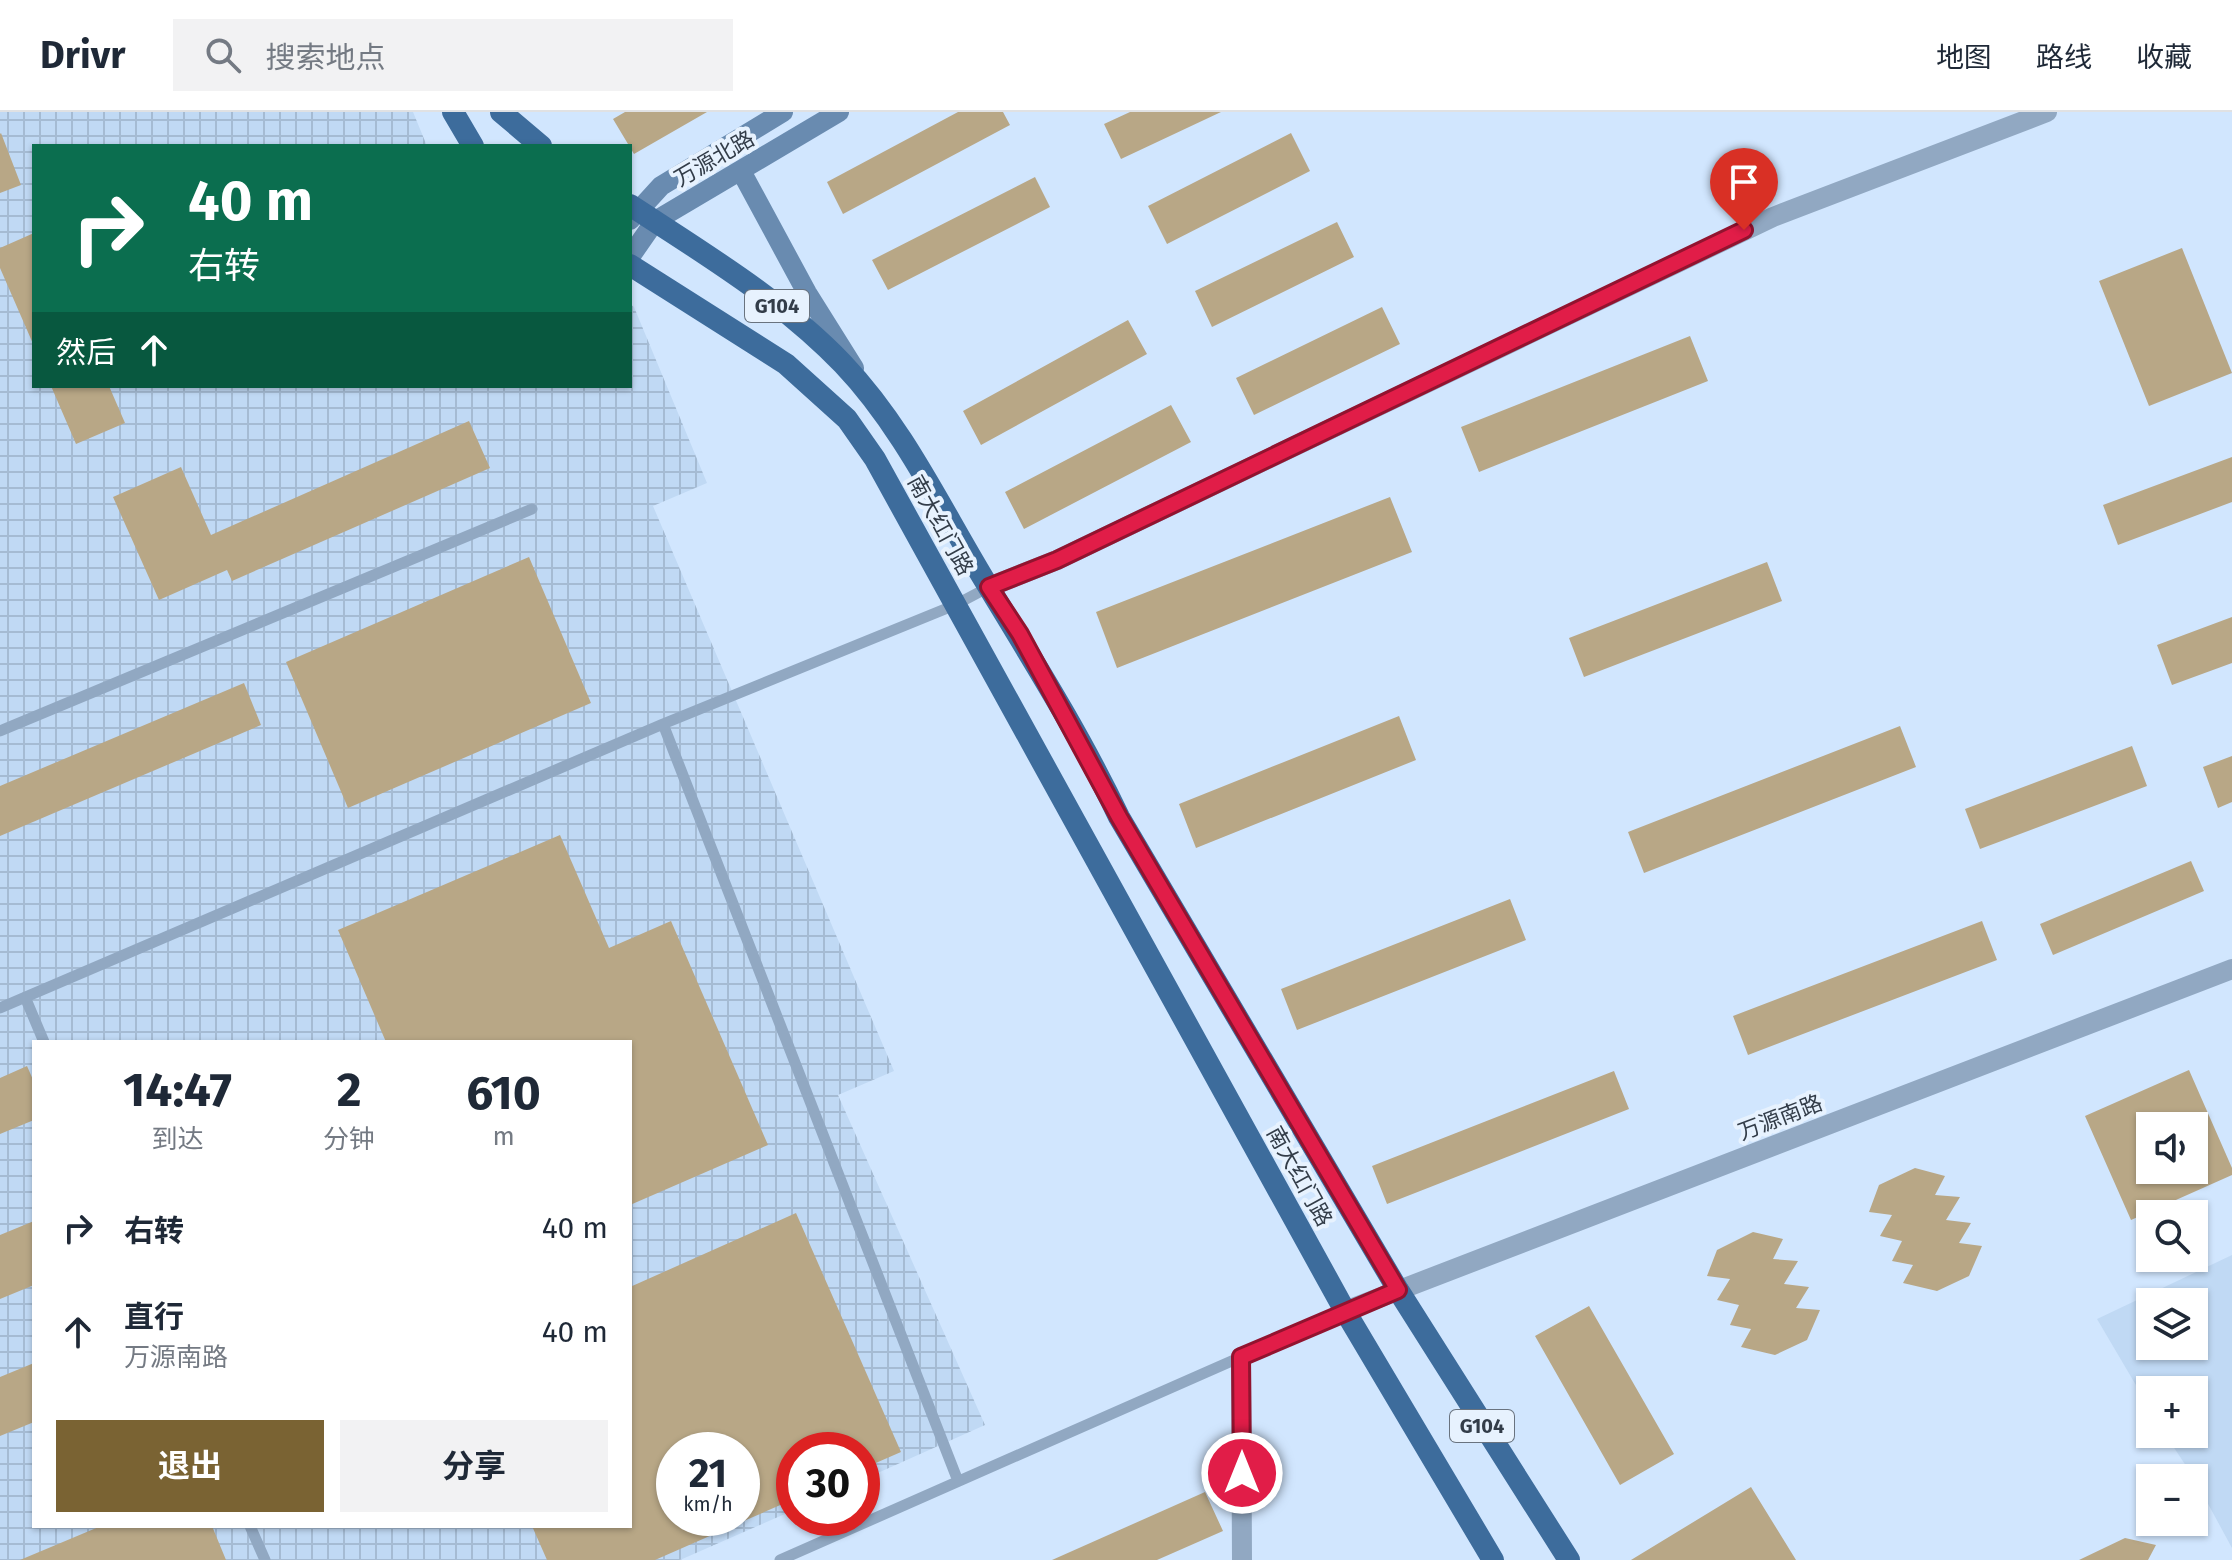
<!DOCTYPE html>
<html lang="zh">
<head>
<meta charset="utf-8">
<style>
  :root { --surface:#fff; --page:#f2f2f3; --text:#1f2937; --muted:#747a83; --line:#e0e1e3; --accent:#7a6333 }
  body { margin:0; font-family:"Fira Sans","Noto Sans SC",sans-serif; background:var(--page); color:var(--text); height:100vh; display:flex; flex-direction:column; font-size:30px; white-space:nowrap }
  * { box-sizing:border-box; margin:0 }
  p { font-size:26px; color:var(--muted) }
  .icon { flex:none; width:44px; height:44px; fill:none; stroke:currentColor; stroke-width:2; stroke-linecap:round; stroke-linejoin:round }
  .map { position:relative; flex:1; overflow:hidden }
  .panel { position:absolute; left:32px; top:928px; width:600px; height:488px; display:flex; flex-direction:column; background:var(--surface); border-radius:0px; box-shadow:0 2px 6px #0004 }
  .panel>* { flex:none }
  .hud { position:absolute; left:32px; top:32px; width:600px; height:244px; border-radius:0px; box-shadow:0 2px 6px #0004; background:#0b6e4f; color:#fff; overflow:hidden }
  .fabs { position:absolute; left:2136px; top:1000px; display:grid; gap:16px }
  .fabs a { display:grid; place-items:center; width:72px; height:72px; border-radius:0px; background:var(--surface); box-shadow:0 2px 6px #0004; font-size:40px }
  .speed { position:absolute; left:656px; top:1320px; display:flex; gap:16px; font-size:40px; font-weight:700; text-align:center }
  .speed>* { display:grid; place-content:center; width:104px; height:104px; border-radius:50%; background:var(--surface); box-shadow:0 2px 6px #0004; line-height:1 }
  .speed small { font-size:20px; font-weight:400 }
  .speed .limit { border:12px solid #d22; background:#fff; color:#111 }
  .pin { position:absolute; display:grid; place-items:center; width:68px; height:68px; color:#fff; margin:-82px -34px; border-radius:50% 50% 50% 0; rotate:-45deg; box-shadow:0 0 8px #0007 }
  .pin .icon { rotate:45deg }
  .me { position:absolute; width:88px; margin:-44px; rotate:0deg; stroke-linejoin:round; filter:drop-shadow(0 0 6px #0008) }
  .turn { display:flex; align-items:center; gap:28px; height:168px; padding:0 24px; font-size:36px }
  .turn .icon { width:104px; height:104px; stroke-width:2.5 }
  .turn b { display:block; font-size:56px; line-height:68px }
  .then { display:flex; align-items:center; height:76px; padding:0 24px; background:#0003; gap:16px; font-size:30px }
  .eta { display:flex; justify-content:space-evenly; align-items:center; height:136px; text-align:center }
  .eta b { font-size:48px; font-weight:700; line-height:56px }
  .cta { display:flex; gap:16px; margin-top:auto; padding:16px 24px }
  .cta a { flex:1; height:92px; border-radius:0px; background:var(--accent); color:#fff; font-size:32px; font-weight:700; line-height:92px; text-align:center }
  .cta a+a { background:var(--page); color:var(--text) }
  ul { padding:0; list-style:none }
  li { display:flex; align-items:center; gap:24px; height:104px; padding:0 24px }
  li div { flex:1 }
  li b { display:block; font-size:30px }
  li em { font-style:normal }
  header { display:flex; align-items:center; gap:48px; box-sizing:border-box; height:112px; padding:0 40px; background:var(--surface); border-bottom:2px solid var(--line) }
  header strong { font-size:38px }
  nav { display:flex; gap:44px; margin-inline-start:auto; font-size:28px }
  .search { width:560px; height:72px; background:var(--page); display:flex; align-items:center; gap:20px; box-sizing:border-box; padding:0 28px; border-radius:0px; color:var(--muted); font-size:30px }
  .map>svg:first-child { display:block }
  .built { fill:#c0d9f4; fill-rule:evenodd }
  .industrial { fill:url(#industrial-grid); fill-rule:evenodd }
  .building { fill:#b8a786; fill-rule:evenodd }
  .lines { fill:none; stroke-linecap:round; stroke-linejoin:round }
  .service { stroke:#91a8c2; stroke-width:11 }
  .minor { stroke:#91a8c2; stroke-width:20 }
  .tertiary { stroke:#91a8c2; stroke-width:20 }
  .secondary { stroke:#698bb0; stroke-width:20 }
  .trunk { stroke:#3d6c9c; stroke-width:22 }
  .route-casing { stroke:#92132f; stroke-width:20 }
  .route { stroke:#e11d48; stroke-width:14 }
  .labels { text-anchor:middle; stroke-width:8; stroke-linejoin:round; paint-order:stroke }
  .shield { fill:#e7f2fe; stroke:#69737f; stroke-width:2 }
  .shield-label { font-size:20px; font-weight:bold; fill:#333d49 }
  .street-label { font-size:22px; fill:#333d49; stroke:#e7f2fe }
</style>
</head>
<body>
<header>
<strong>Drivr</strong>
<div class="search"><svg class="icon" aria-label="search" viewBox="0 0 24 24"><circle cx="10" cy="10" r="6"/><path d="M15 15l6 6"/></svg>搜索地点</div>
<nav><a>地图</a><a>路线</a><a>收藏</a></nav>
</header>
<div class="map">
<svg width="2232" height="1448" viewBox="0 0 2232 1448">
  <defs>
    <pattern id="industrial-grid" width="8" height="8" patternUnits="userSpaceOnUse" patternTransform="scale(2)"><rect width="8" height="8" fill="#c0d9f4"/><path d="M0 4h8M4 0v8" fill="none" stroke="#a5bbd3"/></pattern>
  </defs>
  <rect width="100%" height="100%" fill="#d1e6fe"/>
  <path class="built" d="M2232,1143V1436L2194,1366L2165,1322H2194V1278H2150V1297L2097,1207ZM2150,1190H2194V1234H2150Z"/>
  <path class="industrial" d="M0,0H413L427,34H34V274H630V192L634,195L707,371L653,394L894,959L838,983L985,1313L862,1368V1338H794V1398L680,1448H0ZM34,930H630V1414H34ZM674,1338H742V1406H674Z"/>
  <path class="building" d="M625,0H707L634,42L613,7Z
    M958,0H1003L1010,13L843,102L827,70Z
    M1130,0H1221L1121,47L1104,12Z
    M1,21L21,73L0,81V22Z
    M1291,21L1310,59L1167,132L1148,94Z
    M1035,65L1050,95L888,178L872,148Z
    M1337,110L1354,145L1212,215L1195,179Z
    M34,121V234L0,156V136Z
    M2182,136L2232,261L2149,294L2099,169Z
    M1382,195L1400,232L1254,303L1236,266Z
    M1128,208L1147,242L981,333L963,299Z
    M1690,224L1708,269L1479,360L1461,315Z
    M51,274H109L125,311L76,332Z
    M1171,293L1191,330L1024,417L1005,380Z
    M469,309L490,356L232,469L227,458L159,488L113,385L181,355L211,423Z
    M2232,345V390L2118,433L2103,393Z
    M1390,385L1412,440L1117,556L1096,500Z
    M529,445L591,591L348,696L286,550Z
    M1767,450L1782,489L1584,565L1569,526Z
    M2232,505V551L2172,573L2157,533Z
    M244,571L261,613L0,724V674Z
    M1399,604L1416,648L1196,736L1179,692Z
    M1900,614L1916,655L1644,761L1628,720Z
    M2132,634L2147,674L1980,737L1965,697Z
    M2232,644V690L2218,696L2203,655Z
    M560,723L609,836L671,809L768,1033L630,1093V930H386L338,818Z
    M2191,749L2204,779L2053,843L2040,812Z
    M1510,787L1526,828L1297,918L1281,877Z
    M1982,809L1997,848L1748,943L1733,904Z
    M27,954L34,970V1008L0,1022V966Z
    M2189,958L2232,1056V1063L2131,1108L2085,1004ZM2150,1014H2194V1058H2150Z
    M1614,959L1629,997L1387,1092L1372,1054Z
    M1915,1056L1945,1064L1935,1083L1960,1085L1946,1108L1971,1111L1959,1131L1982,1134L1969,1164L1937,1179L1903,1171L1913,1153L1892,1149L1902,1129L1880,1124L1892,1103L1869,1100L1879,1073Z
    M796,1101L901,1340L862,1357V1338H794V1387L655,1448H547L532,1414H630V1175ZM674,1338H742V1406H674Z
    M34,1109V1173L0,1187V1123Z
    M1753,1120L1783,1127L1773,1147L1798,1149L1784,1172L1809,1175L1796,1196L1820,1198L1807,1228L1775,1243L1741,1235L1751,1217L1730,1213L1739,1193L1717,1188L1730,1167L1707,1164L1717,1138Z
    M1589,1194L1674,1342L1620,1373L1535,1224Z
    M34,1251V1310L0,1324V1265Z
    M1751,1375L1796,1448H1631Z
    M1205,1380L1223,1419L1157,1448H1052Z
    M101,1414H212L226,1448H20Z
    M2125,1426L2156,1433L2148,1448H2079Z"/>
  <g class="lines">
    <path class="service" d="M663,612L955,493L989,475
      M0,619L532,397
      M25,885L44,930
      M0,896L663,612L958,1369
      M250,1414L265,1448
      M780,1448L1345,1199"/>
    <path class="minor" d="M989,475L1057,448L1773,105L2047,0
      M1241,1245L1242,1448"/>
    <path class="tertiary" d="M1345,1199L2232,857"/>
    <path class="secondary" d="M741,59L807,181L854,256
      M630,108L661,74L783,0
      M630,145L655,109L839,0"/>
    <path class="trunk" d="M453,0L473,34
      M501,0L541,34
      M630,93C703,141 782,188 843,252C904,316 942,399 988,474C1034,550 1081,625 1119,705L1398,1178L1569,1448
      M630,153L786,252L847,307L875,347L1345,1199L1493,1448"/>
  </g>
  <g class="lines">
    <defs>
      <path id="route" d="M1242,1361L1241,1245L1398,1178L1119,705L1020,522L989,475L1057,448L1744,118"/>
    </defs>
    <use href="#route" class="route-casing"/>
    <use href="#route" class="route"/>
  </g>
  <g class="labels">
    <g class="shield">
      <rect x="745" y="178" width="64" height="32" rx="6"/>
      <rect x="1450" y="1298" width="64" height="32" rx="6"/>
    </g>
    <g class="shield-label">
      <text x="777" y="201">G104</text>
      <text x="1482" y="1321">G104</text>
    </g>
    <g class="street-label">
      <text transform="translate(714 46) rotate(-30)" y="8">万源北路</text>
      <text transform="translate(941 413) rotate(61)" y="8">南大红门路</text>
      <text transform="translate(1780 1005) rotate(-21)" y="8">万源南路</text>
      <text transform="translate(1300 1064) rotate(61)" y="8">南大红门路</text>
    </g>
  </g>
</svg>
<div class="fabs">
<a><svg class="icon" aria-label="sound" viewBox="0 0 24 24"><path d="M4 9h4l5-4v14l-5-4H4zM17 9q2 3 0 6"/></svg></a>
<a><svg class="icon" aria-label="search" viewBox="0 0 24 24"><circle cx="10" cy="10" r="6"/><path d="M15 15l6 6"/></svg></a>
<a><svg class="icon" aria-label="layers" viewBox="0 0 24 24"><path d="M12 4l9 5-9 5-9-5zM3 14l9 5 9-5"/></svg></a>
<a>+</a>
<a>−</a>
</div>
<div class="speed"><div>21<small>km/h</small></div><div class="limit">30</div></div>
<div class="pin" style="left:1744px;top:118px;background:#d93025"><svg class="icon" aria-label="arrive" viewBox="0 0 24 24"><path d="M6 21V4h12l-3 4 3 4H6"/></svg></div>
<svg class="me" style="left:1242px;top:1361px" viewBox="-20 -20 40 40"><circle r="17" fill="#e11d48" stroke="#fff" stroke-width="3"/><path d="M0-11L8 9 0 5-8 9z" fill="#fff"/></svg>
<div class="hud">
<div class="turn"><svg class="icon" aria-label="right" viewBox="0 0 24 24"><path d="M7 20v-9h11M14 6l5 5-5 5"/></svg><div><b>40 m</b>右转</div></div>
<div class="then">然后<svg class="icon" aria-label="ahead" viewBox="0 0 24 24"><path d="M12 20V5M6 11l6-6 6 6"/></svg></div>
</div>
<section class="panel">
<div class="eta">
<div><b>14:47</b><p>到达</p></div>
<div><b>2</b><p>分钟</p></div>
<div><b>610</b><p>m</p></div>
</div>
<ul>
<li><svg class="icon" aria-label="right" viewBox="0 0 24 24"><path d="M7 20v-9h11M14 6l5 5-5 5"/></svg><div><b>右转</b></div><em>40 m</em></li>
<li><svg class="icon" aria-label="ahead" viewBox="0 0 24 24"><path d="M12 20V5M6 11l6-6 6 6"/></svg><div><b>直行</b><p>万源南路</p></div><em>40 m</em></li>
</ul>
<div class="cta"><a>退出</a><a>分享</a></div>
</section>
</div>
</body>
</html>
